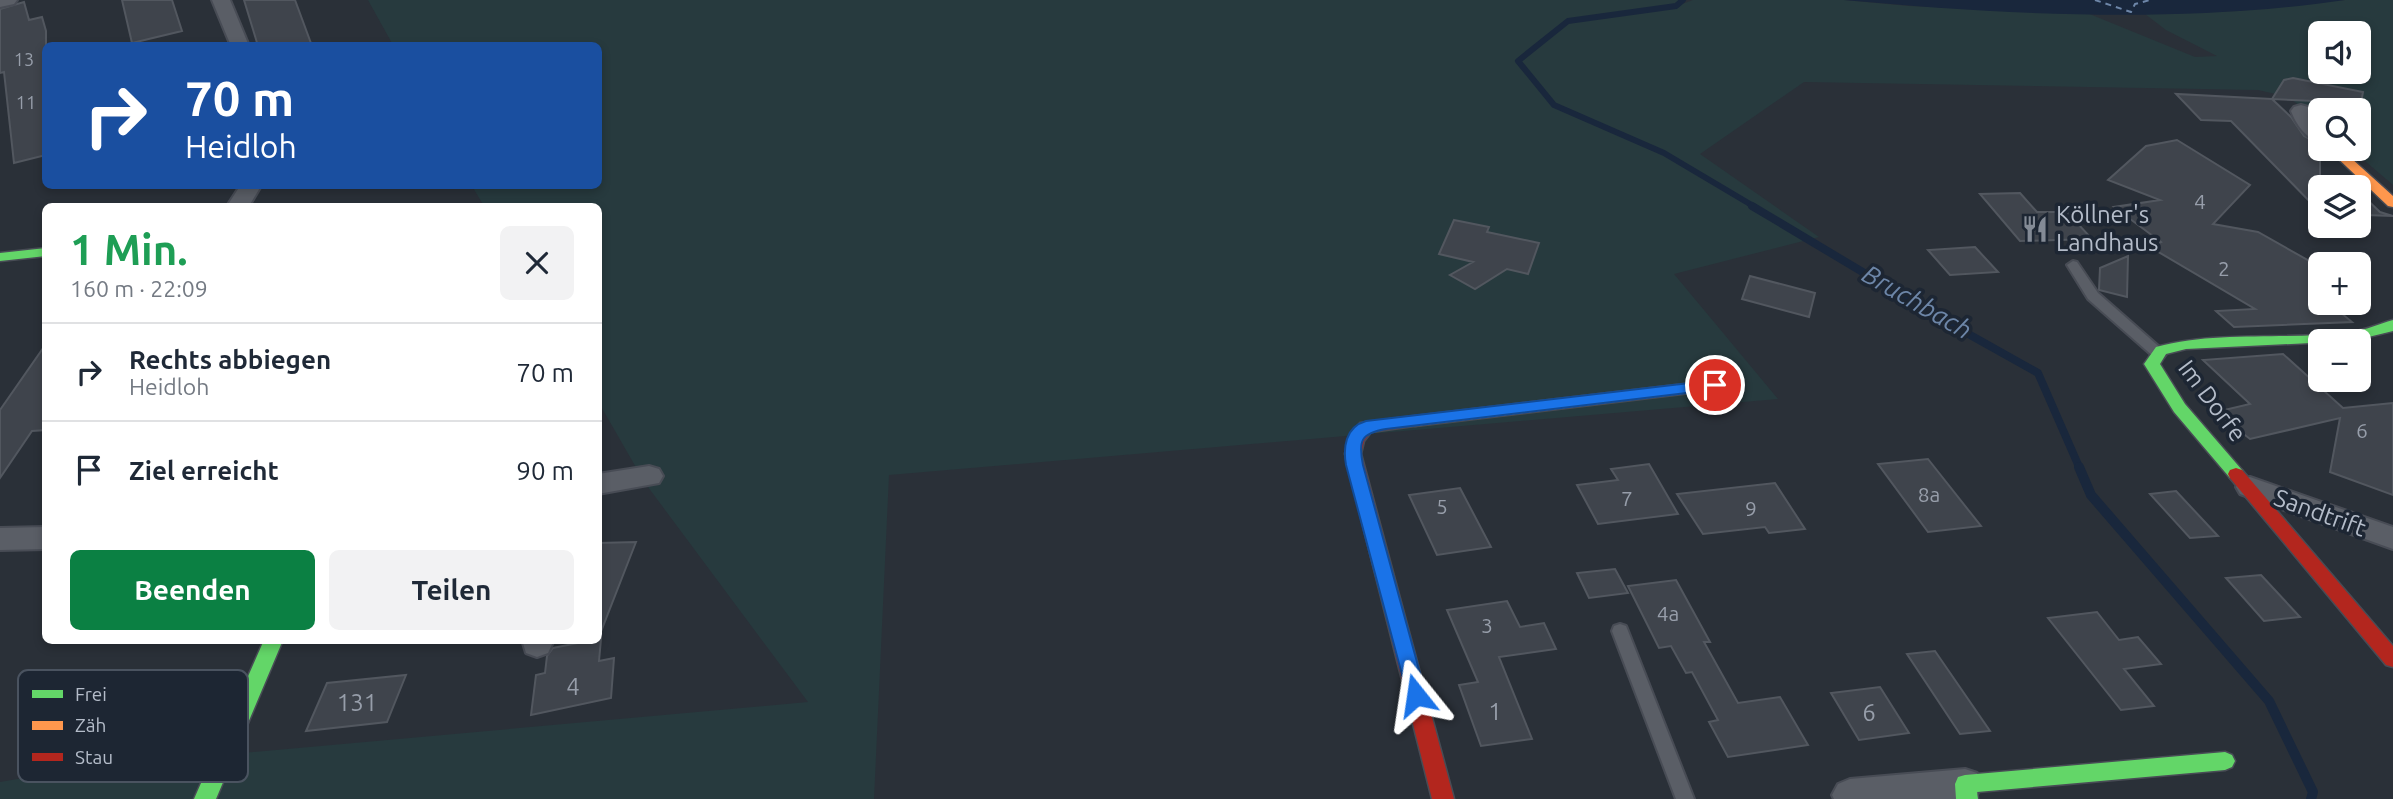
<!DOCTYPE html>
<html lang="de">
<head>
<meta charset="utf-8">
<style>
  :root { --surface:#fff; --page:#f2f2f3; --text:#1f2937; --muted:#747a83; --line:#e0e1e3; --accent:#0b8043 }
  body { margin:0; font-family:Ubuntu,sans-serif; background:var(--page); color:var(--text); height:100vh; display:flex; flex-direction:column; font-size:26px; white-space:nowrap }
  * { box-sizing:border-box; margin:0 }
  p { font-size:23px; color:var(--muted) }
  .icon { flex:none; width:38px; height:38px; fill:none; stroke:currentColor; stroke-width:2; stroke-linecap:round; stroke-linejoin:round }
  .map { position:relative; flex:1; overflow:hidden }
  .side { position:absolute; left:42px; top:203px; width:560px; height:441px; display:flex; flex-direction:column; background:var(--surface); border-radius:10px; box-shadow:0 4px 10px #0003 }
  .side>* { flex:none }
  .banner { position:absolute; left:42px; top:42px; width:560px; height:147px; border-radius:10px; box-shadow:0 4px 10px #0003; background:#1a4fa0; color:#fff; overflow:hidden }
  .tools { position:absolute; left:2308px; top:21px; display:grid; gap:14px }
  .tools a { display:grid; place-items:center; width:63px; height:63px; border-radius:10px; background:var(--surface); box-shadow:0 4px 10px #0003; font-size:35px }
  .pin { position:absolute; display:grid; place-items:center; width:60px; height:60px; color:#fff; margin:-30px; border:4px solid #fff; border-radius:50%; box-shadow:0 2px 7px #0007 }
  .me { position:absolute; width:77px; margin:-38px; rotate:345deg; stroke-linejoin:round; filter:drop-shadow(0 0 5px #0008) }
  .turn { display:flex; align-items:center; gap:24px; height:147px; padding:0 28px; font-size:32px }
  .turn .icon { width:91px; height:91px; stroke-width:2.5 }
  .turn b { display:block; font-size:49px; line-height:60px }
  .round { display:grid; place-items:center; flex:none; width:74px; height:74px; border-radius:10px; background:var(--page) }
  .headline { display:flex; align-items:center; justify-content:space-between; height:119px; padding:0 28px }
  h1 { font-size:42px; font-weight:700; line-height:52px; color:#1e9e55 }
  .action { display:flex; gap:14px; margin-top:auto; padding:14px 28px }
  .action a { flex:1; height:80px; border-radius:10px; background:var(--accent); color:#fff; font-size:28px; font-weight:700; line-height:80px; text-align:center }
  .action a+a { background:var(--page); color:var(--text) }
  ul { padding:0; list-style:none }
  li { display:flex; align-items:center; gap:21px; height:98px; padding:0 28px; border-top:2px solid var(--line) }
  li div { flex:1 }
  li b { display:block; font-size:26px }
  li em { font-style:normal }
  .map>svg:first-child { display:block }
  .green { fill:#273a3e; fill-rule:evenodd }
  .water { fill:#19273c }
  .lines { fill:none; stroke-linecap:round; stroke-linejoin:round }
  .stream-far2 { stroke:#19273c; stroke-width:6 }
  .stream-far1 { stroke:#19273c; stroke-width:8 }
  .stream { stroke:#19273c; stroke-width:10 }
  .ferry { stroke:#6d86a8; stroke-width:2; stroke-dasharray:6 5; stroke-linecap:butt }
  .building { fill:#3f444c; stroke:#52575f; stroke-width:2 }
  .lane-casing { stroke:#484c55; stroke-width:4 }
  .street-casing { stroke:#484c55; stroke-width:4 }
  .fast-casing { stroke:#484c55; stroke-width:3 }
  .slow-casing { stroke:#484c55; stroke-width:3 }
  .jam-casing { stroke:#484c55; stroke-width:3 }
  .lane { fill:#5a5e66; fill-rule:evenodd }
  .street { fill:#5a5e66; fill-rule:evenodd }
  .fast { fill:#63d668; fill-rule:evenodd }
  .slow { fill:#ff974d; fill-rule:evenodd }
  .jam { fill:#b3261e; fill-rule:evenodd }
  .route { fill:#1a73e8; stroke:#114b97; stroke-width:2 }
  .labels { text-anchor:middle; stroke-width:7; stroke-linejoin:round; paint-order:stroke }
  .far-number-label { font-size:18px; fill:#979eaa }
  .number-label { font-size:21px; fill:#979eaa }
  .poi-label { font-size:24px; fill:#b4bcc9; stroke:#1d2633; text-anchor:start }
  .street-label { font-size:24px; fill:#b4bcc9; stroke:#1d2633 }
  .near-number-label { font-size:24px; fill:#979eaa }
  .water-label { font-size:26px; font-style:italic; fill:#6d86a8; stroke:#1d2633 }
  .key { fill:#1d2633; stroke:#4a5360; stroke-width:2 }
  .key-label { font-size:19px; fill:#b4bcc9 }
</style>
</head>
<body>
<div class="map">
<svg width="2393" height="799" viewBox="0 0 2393 799">
  <rect width="100%" height="100%" fill="#2a3038"/>
  <path class="green" d="M368,0H1680L1677,6L1693,0H1844L1909,6L2087,13L2195,57L2217,56L2166,30L2145,14L2238,11L2345,0H2393V185L2351,149H2359V110H2320V123L2289,97L2258,90L1804,82L1700,154L1819,237L1674,274L1778,399L889,475L874,799H0V782L88,767L808,702L645,483L599,403L598,206H484L472,186H598V46L393,45ZM2320,33H2359V72H2320Z"/>
  <path class="water" d="M1844,0H2345C2183,24 2006,15 1844,0Z"/>
  <g class="lines">
    <path class="stream-far2" d="M1683,0L1676,6L1568,21L1518,61L1554,105L1664,153L1755,207"/>
    <path class="stream-far1" d="M1752,206L1938,317L2038,373L2080,469"/>
    <path class="stream" d="M2079,467L2091,495L2269,701L2313,792L2311,799"/>
    <path class="ferry" d="M2095,0L2131,12L2135,4L2150,0"/>
  </g>
  <path class="building" d="M122,0H172L182,31L132,43Z
    M244,0H295L312,46H258Z
    M24,2L29,20L42,17L46,31V155L14,163L4,72L0,73V9Z
    M2293,78L2363,92L2361,103L2272,99L2291,117L2304,136L2319,144L2317,148L2320,156V212L2231,121L2201,120L2176,94L2272,99L2284,80Z
    M2177,140L2250,185L2213,224L2258,232L2320,267V303H2329L2352,322L2234,327L2216,311L2255,309L2150,247L2161,242L2114,207L2160,200L2108,180L2146,146Z
    M2359,192L2380,212L2393,216L2365,215L2359,208Z
    M2020,193L2037,212H2067L2092,239L2020,241L1980,194Z
    M1454,220L1489,227L1487,232L1539,243L1528,274L1507,269L1475,289L1450,275L1473,262L1439,254Z
    M1975,247L1998,272L1950,275L1928,250Z
    M2128,256L2127,297L2099,290L2100,268Z
    M1750,276L1815,293L1809,317L1742,299Z
    M46,344V430L32,431L0,478V410Z
    M2283,354L2343,408L2393,403V495L2330,472L2340,418L2250,439L2216,412L2250,404L2203,360Z
    M1928,459L1981,526L1928,532L1878,464Z
    M1649,464L1678,514L1598,524L1577,485L1618,480L1611,469Z
    M1775,483L1805,529L1769,533L1765,527L1703,534L1677,494Z
    M1460,488L1491,547L1437,555L1409,495Z
    M2176,491L2218,536L2190,538L2150,494Z
    M636,542L600,634L598,633V543Z
    M1615,569L1628,593L1589,598L1577,573Z
    M2261,575L2300,617L2264,621L2226,578Z
    M1676,580L1710,642H1704L1738,703L1780,697L1808,745L1728,757L1709,722L1718,720L1692,672L1686,673L1671,646L1659,648L1628,586Z
    M1507,601L1520,627L1544,623L1556,649L1499,657L1532,739L1481,746L1459,685L1478,682L1447,610Z
    M2097,612L2119,640L2138,637L2161,664L2124,669L2154,706L2121,710L2048,618Z
    M598,639H601L599,661L614,658L611,698L531,715L536,675L545,673L547,656L553,648Z
    M1935,651L1990,731L1960,734L1907,654Z
    M406,675L387,722L306,731L327,683Z
    M1880,687L1909,733L1859,740L1831,693Z"/>
  <g class="lines">
    <defs>
      <path id="lane" d="M2073,261L2077,262L2098,293L2164,351L2166,354L2164,357H2154L2088,299L2067,265Z
        M1620,624L1626,626L1628,631L1694,799H1676L1612,631L1614,626Z"/>
      <path id="street" d="M0,0H17L14,4L0,7Z
        M212,0H230L249,46H231Z
        M2301,105L2308,107L2320,125V142C2306,139 2296,124 2291,111L2294,107Z
        M240,186H261L249,206H227Z
        M649,466L659,469L663,476L659,483L598,494V474Z
        M2250,477L2393,527V549L2240,494L2236,487L2240,480Z
        M46,527V549L0,550V528Z
        M522,640H554L548,653L537,657L526,653Z
        M1965,769L1977,773L1982,784L1977,795L1966,799H1834L1832,795L1838,784L1850,779Z"/>
      <path id="fast" d="M46,248V256L0,261V253Z
        M2393,320V331L2352,341L2186,349L2166,354L2160,364L2185,404L2242,470L2244,474L2242,478H2230L2174,412L2144,364L2156,347C2219,330 2286,341 2351,332C2366,330 2379,324 2393,320Z
        M264,640H283L216,799H194Z
        M2225,752L2232,755L2235,761L2232,767L2225,770L1977,792L1978,799H1956L1955,784L1958,777L1965,775Z"/>
      <path id="slow" d="M2328,149H2341L2393,196V207L2388,206Z
        M1735,378L1743,383L1740,387L1415,426L1407,421L1415,416Z"/>
      <path id="jam" d="M1415,416L1423,421L1421,425L1371,432L1364,441L1361,454L1454,799H1432L1345,454L1348,440L1360,423Z
        M2236,468L2242,470L2393,646V667L2386,665L2230,478L2228,474L2230,470Z"/>
    </defs>
    <use href="#lane" class="lane-casing"/>
    <use href="#street" class="street-casing"/>
    <use href="#fast" class="fast-casing"/>
    <use href="#slow" class="slow-casing"/>
    <use href="#jam" class="jam-casing"/>
    <use href="#lane" class="lane"/>
    <use href="#street" class="street"/>
    <use href="#fast" class="fast"/>
    <use href="#slow" class="slow"/>
    <use href="#jam" class="jam"/>
  </g>
  <path class="route" d="M1715,380L1720,381L1723,385L1720,389L1386,429C1361,433 1358,441 1363,465L1426,695L1423,701L1416,704L1409,701L1346,465C1343,448 1345,427 1366,421Z"/>
  <defs>
    <symbol id="restaurant-bare" viewBox="-9 -9 18 18"><path d="M-5-6h1v4h1v-4h1v4h1v-4h1v5L-1.5 .5V6h-2V.5L-5-1ZM5-6V6H3V1.5H1.5Q1.5-4 5-6Z" fill="#848b96" stroke="#1d2633" stroke-width="2.5" paint-order="stroke"/></symbol>
  </defs>
  <g fill-rule="evenodd">
    <use href="#restaurant-bare" x="2016" y="210" width="38" height="38"/>
  </g>
  <g class="labels">
    <g class="far-number-label">
      <text x="24" y="66">13</text>
      <text x="26" y="109">11</text>
    </g>
    <g class="number-label">
      <text x="2200" y="209">4</text>
      <text x="2224" y="276">2</text>
      <text x="2362" y="438">6</text>
      <text x="1929" y="502">8a</text>
      <text x="1627" y="506">7</text>
      <text x="1442" y="514">5</text>
      <text x="1751" y="516">9</text>
      <text x="1668" y="621">4a</text>
      <text x="1487" y="633">3</text>
    </g>
    <g class="poi-label">
      <text x="2056" y="223">Köllner's<tspan x="2056" dy="28">Landhaus</tspan></text>
    </g>
    <g class="street-label">
      <text transform="translate(2212 401) rotate(53)" y="8">Im Dorfe</text>
      <text transform="translate(2320 513) rotate(20)" y="8">Sandtrift</text>
    </g>
    <g class="near-number-label">
      <text x="573" y="695">4</text>
      <text x="357" y="711">131</text>
      <text x="1495" y="720">1</text>
      <text x="1869" y="721">6</text>
    </g>
    <g class="water-label">
      <text transform="translate(1917 302) rotate(30)" y="9">Bruchbach</text>
    </g>
  </g>
  <rect x="18" y="670" width="230" height="112" rx="10" class="key"/>
  <rect x="32" y="690" width="31" height="8" fill="#63d668"/>
  <rect x="32" y="721" width="31" height="9" fill="#ff974d"/>
  <rect x="32" y="753" width="31" height="8" fill="#b3261e"/>
  <g class="key-label">
    <text x="75" y="701">Frei</text>
    <text x="75" y="732">Zäh</text>
    <text x="75" y="764">Stau</text>
  </g>
</svg>
<div class="tools">
<a><svg class="icon" aria-label="sound" viewBox="0 0 24 24"><path d="M4 9h4l5-4v14l-5-4H4zM17 9q2 3 0 6"/></svg></a>
<a><svg class="icon" aria-label="search" viewBox="0 0 24 24"><circle cx="10" cy="10" r="6"/><path d="M15 15l6 6"/></svg></a>
<a><svg class="icon" aria-label="layers" viewBox="0 0 24 24"><path d="M12 4l9 5-9 5-9-5zM3 14l9 5 9-5"/></svg></a>
<a>+</a>
<a>−</a>
</div>
<div class="pin" style="left:1715px;top:385px;background:#d93025"><svg class="icon" aria-label="arrive" viewBox="0 0 24 24"><path d="M6 21V4h12l-3 4 3 4H6"/></svg></div>
<svg class="me" style="left:1416px;top:695px" viewBox="-20 -20 40 40"><path d="M0-17L14 15 0 8-14 15z" fill="#1a73e8" stroke="#fff" stroke-width="4"/></svg>
<div class="banner">
<div class="turn"><svg class="icon" aria-label="right" viewBox="0 0 24 24"><path d="M7 20v-9h11M14 6l5 5-5 5"/></svg><div><b>70 m</b>Heidloh</div></div>
</div>
<section class="side">
<div class="headline"><div><h1>1 Min.</h1><p>160 m · 22:09</p></div><a class="round"><svg class="icon" aria-label="close" viewBox="0 0 24 24"><path d="M6 6l12 12M18 6L6 18"/></svg></a></div>
<ul>
<li><svg class="icon" aria-label="right" viewBox="0 0 24 24"><path d="M7 20v-9h11M14 6l5 5-5 5"/></svg><div><b>Rechts abbiegen</b><p>Heidloh</p></div><em>70 m</em></li>
<li><svg class="icon" aria-label="arrive" viewBox="0 0 24 24"><path d="M6 21V4h12l-3 4 3 4H6"/></svg><div><b>Ziel erreicht</b></div><em>90 m</em></li>
</ul>
<div class="action"><a>Beenden</a><a>Teilen</a></div>
</section>
</div>
</body>
</html>
